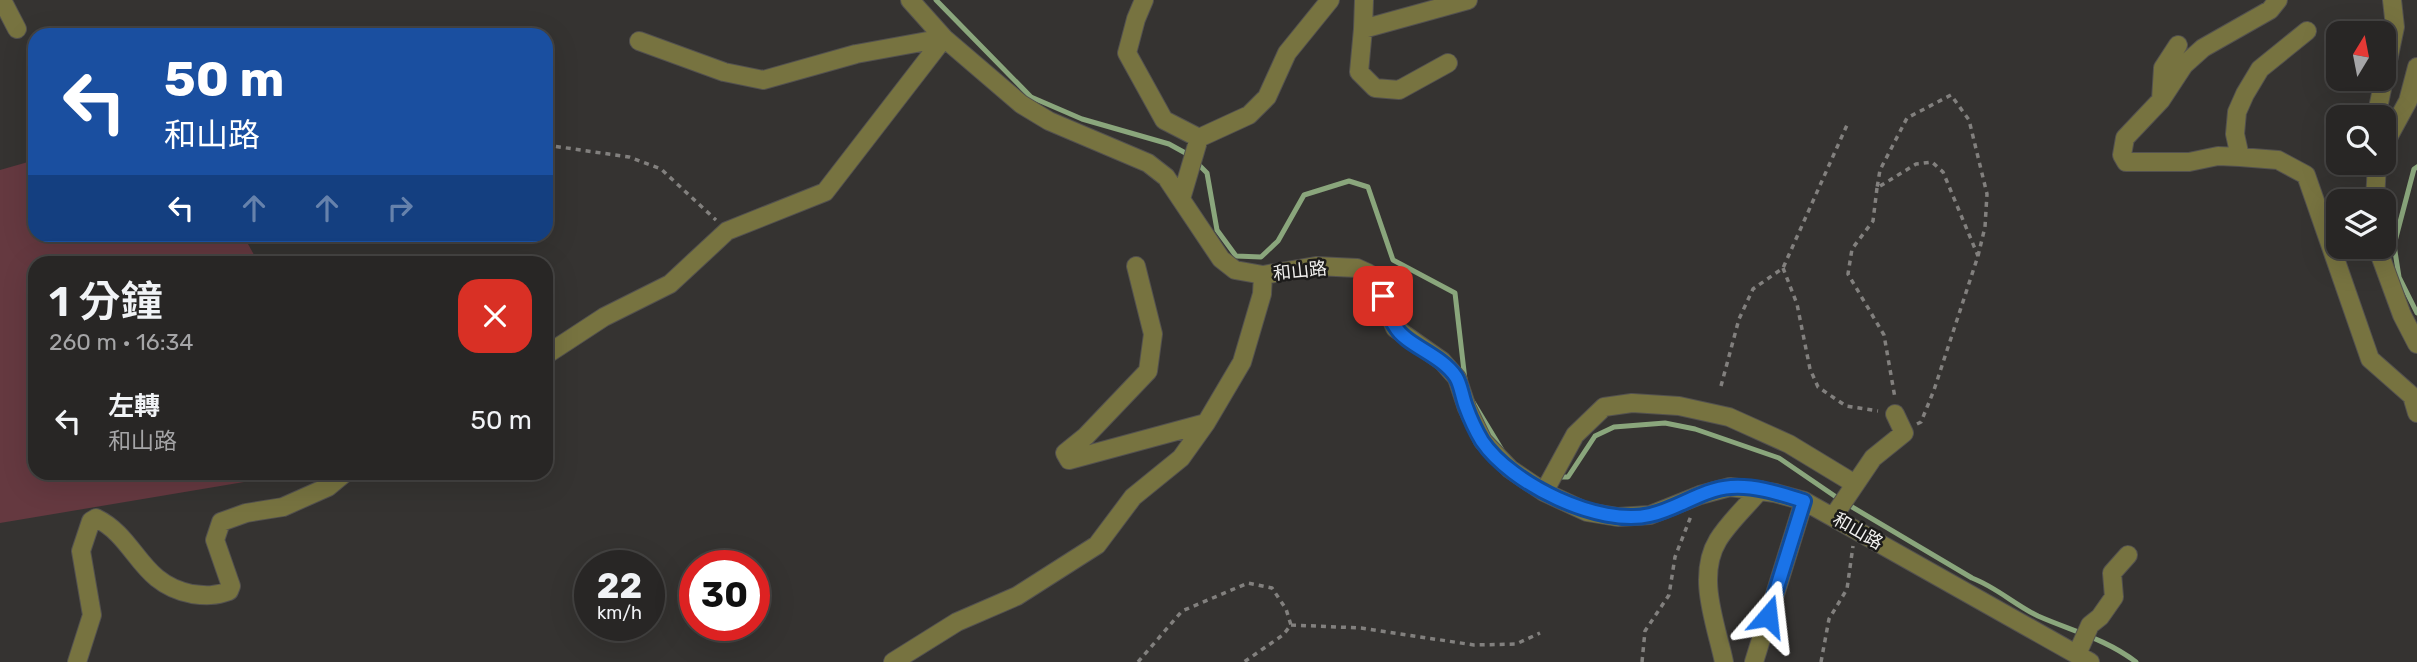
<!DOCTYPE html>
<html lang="zh-TW">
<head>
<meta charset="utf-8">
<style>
  :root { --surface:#282625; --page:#343232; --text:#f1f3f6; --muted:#a5a5a7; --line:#444342 }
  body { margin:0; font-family:Rubik,"Noto Sans TC",sans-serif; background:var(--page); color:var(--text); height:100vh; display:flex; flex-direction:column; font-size:26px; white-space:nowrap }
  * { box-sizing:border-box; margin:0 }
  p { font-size:23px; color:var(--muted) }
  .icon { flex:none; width:38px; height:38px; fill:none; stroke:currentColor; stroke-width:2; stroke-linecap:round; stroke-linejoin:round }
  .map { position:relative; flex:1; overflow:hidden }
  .sheet { position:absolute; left:28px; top:256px; width:525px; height:224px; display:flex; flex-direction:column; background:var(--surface); border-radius:21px; box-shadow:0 7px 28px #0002,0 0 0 2px var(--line) }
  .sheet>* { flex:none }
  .hud { position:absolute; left:28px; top:28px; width:525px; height:214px; border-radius:21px; box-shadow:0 7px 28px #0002,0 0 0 2px var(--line); background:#1a4fa0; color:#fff; overflow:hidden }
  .needle { width:46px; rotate:10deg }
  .fabs { position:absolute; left:2326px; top:21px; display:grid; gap:14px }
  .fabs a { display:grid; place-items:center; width:70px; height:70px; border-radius:14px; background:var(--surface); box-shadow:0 7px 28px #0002,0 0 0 2px var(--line); font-size:35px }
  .speed { position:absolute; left:574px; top:550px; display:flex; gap:14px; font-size:35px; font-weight:700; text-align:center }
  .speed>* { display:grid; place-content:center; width:91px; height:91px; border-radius:50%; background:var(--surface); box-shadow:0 7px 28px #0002,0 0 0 2px var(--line); line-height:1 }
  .speed small { font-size:18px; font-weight:400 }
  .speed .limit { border:10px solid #d22; background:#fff; color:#111 }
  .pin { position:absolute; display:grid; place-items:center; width:60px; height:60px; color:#fff; margin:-30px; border-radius:14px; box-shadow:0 4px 10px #0006 }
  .me { position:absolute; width:77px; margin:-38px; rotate:17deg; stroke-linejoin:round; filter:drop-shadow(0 0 5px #0008) }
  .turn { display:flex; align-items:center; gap:24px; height:147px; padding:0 21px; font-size:32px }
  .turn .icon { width:91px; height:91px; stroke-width:2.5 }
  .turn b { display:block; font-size:49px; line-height:60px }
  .lanes { display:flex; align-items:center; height:66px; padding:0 21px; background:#0003; justify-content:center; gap:35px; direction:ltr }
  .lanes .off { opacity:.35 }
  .round { display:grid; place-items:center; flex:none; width:74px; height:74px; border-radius:21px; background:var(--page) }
  .summary { display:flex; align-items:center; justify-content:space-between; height:119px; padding:0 21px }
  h1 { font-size:42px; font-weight:600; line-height:52px }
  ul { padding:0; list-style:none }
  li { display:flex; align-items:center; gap:21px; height:91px; padding:0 21px }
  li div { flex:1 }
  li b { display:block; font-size:26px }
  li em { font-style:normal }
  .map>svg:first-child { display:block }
  .green { fill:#653940 }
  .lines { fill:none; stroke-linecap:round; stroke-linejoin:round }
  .stream { stroke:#8aa67c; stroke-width:5 }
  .minor-casing { stroke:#53514f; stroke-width:20 }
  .path { stroke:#82807e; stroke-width:3.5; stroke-dasharray:5 5; stroke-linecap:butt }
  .minor { stroke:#777340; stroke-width:18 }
  .route-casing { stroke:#114b97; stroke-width:18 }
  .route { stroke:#1a73e8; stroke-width:12 }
  .labels { text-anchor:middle; stroke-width:5; stroke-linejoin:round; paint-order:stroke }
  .street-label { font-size:18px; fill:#f1f0ee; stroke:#1c1b1a }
</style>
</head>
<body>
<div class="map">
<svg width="2417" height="662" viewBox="0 0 2417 662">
  <rect width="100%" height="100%" fill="#353331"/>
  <path class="green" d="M35,160V234L243,235L258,262H35V472L298,473L0,523V170Z"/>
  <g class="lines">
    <path class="stream" d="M936,0L1031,97L1082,119L1169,144L1189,155
      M1196,162L1207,173L1217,230L1236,256L1261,257L1278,241L1304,195L1349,181L1368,187L1393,260L1455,293L1465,380
      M2417,167L2414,169L2394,245L2399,277L2417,313
      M1473,402L1502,450
      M1555,477H1568L1595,436L1614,427L1665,423L1695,429L1779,458L1842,501L1972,578C1996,587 2015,605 2038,616C2072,631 2106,639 2136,662"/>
    <defs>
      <path id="minor" d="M2,0L17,29
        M910,0L944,38L1021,104L1049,121L1148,163L1166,177L1221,259L1235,270L1263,275L1316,266L1357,268L1368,273L1383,297L1395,328L1442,361L1457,378L1467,408L1483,441L1510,469L1544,492L1587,512L1618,517L1650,515L1700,495L1730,487L1775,493L1804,501L2090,662
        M1144,0L1136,19L1127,53L1164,120L1199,138L1249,115L1267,97L1287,53L1330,0
        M2278,0L2270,10L2203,48L2184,65L2161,100L2125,138L2122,155L2126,162H2189L2218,156L2240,157L2235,134L2237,112L2245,94L2260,69L2307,31
        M1363,29L1364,0
        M1448,63L1399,90L1375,88L1359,72L1363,29L1468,0
        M2161,100L2163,68L2178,45
        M2378,117V108L2395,27L2392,0
        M2384,145L2408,101L2417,67
        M2240,157L2278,160L2306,175L2370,359L2412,396L2417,413
        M1181,199L1199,138
        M2375,201L2377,163
        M2377,247L2402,315L2417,344
        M1136,266L1153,334L1148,371L1086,436L1065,453L1069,460L1206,423
        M546,355L604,317L670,284L727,231L825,192L944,38L856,54L763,80L724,72L639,41
        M1544,492L1575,435L1604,407L1632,403L1679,406L1729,417L1789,444L1855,484
        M1833,517L1873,458L1904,433L1895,414
        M2077,654L2090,625L2100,617L2114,597L2112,573L2128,555
        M77,662L92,615L81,551L91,521L96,518C137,538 139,584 192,594C206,596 215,596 229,591L231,586L215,540L221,522L246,513L283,507L328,487L346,472
        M893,662L957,622L1017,596L1097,545L1133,497L1181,458L1206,423L1242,362L1262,294L1263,275
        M1724,662C1716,624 1696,576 1718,540C1729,522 1747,506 1760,490
        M1754,662L1804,501"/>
    </defs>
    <use href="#minor" class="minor-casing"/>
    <path class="path" d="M546,145L629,157L661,169L716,220
      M1877,188L1873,221L1852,249L1848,274L1884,335L1895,398
      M1783,268L1797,304L1810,369L1818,387L1846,406L1878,411
      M1721,386L1739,319L1753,289L1783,268L1847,125
      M1917,424L1921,422L1934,390L1978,256L1985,227L1987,194L1969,120L1951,95L1907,118L1880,170L1877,188L1916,164L1932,162L1943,172L1978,256
      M1291,625L1361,628L1474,645L1516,644L1540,633
      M1138,662L1182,611L1248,583L1272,588L1286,609L1291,625L1283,635L1244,662
      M1642,662L1645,631L1669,595L1675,557L1691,516
      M1821,662L1829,619L1847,589L1853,546"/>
    <use href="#minor" class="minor"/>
  </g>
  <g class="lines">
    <defs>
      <path id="route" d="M1383,296C1387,306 1389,318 1395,326C1406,346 1441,354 1456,377C1461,385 1462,397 1466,407C1470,418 1476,431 1482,441C1511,484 1599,527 1650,515C1678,509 1702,489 1731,487C1755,485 1781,494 1804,501L1768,616"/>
    </defs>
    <use href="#route" class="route-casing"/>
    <use href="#route" class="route"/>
  </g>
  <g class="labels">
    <g class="street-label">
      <text transform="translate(1300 271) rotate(-6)" y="6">和山路</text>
      <text transform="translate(1858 531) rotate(30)" y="6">和山路</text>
    </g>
  </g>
</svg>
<div class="fabs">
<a><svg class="needle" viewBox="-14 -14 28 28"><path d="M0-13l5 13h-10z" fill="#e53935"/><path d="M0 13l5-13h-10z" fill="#a5a5a7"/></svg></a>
<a><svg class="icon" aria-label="search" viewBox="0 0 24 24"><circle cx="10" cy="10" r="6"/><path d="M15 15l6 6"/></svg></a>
<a><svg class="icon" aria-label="layers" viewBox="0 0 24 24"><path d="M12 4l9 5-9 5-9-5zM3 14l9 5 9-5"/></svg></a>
</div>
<div class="speed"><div>22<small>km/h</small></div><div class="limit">30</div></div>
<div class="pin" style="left:1383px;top:296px;background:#d93025"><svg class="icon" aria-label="arrive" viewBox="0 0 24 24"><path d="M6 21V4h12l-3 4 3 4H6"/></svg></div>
<svg class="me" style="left:1768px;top:616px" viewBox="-20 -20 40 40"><path d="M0-17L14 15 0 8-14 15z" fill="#1a73e8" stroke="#fff" stroke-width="4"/></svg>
<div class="hud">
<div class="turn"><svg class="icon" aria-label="left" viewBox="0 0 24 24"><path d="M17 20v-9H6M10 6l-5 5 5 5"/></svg><div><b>50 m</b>和山路</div></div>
<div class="lanes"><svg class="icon" aria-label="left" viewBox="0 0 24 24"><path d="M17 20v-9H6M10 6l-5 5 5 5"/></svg><svg class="icon off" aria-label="ahead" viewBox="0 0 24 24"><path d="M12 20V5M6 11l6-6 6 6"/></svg><svg class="icon off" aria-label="ahead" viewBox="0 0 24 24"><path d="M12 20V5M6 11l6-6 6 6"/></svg><svg class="icon off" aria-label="right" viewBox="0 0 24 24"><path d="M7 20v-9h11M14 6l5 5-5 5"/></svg></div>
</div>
<section class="sheet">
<div class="summary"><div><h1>1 分鐘</h1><p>260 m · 16:34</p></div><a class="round" style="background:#d93025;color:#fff"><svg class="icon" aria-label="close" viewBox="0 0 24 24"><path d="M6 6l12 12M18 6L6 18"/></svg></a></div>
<ul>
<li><svg class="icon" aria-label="left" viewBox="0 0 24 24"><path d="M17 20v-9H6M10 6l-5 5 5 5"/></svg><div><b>左轉</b><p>和山路</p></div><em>50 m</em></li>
</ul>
</section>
</div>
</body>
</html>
